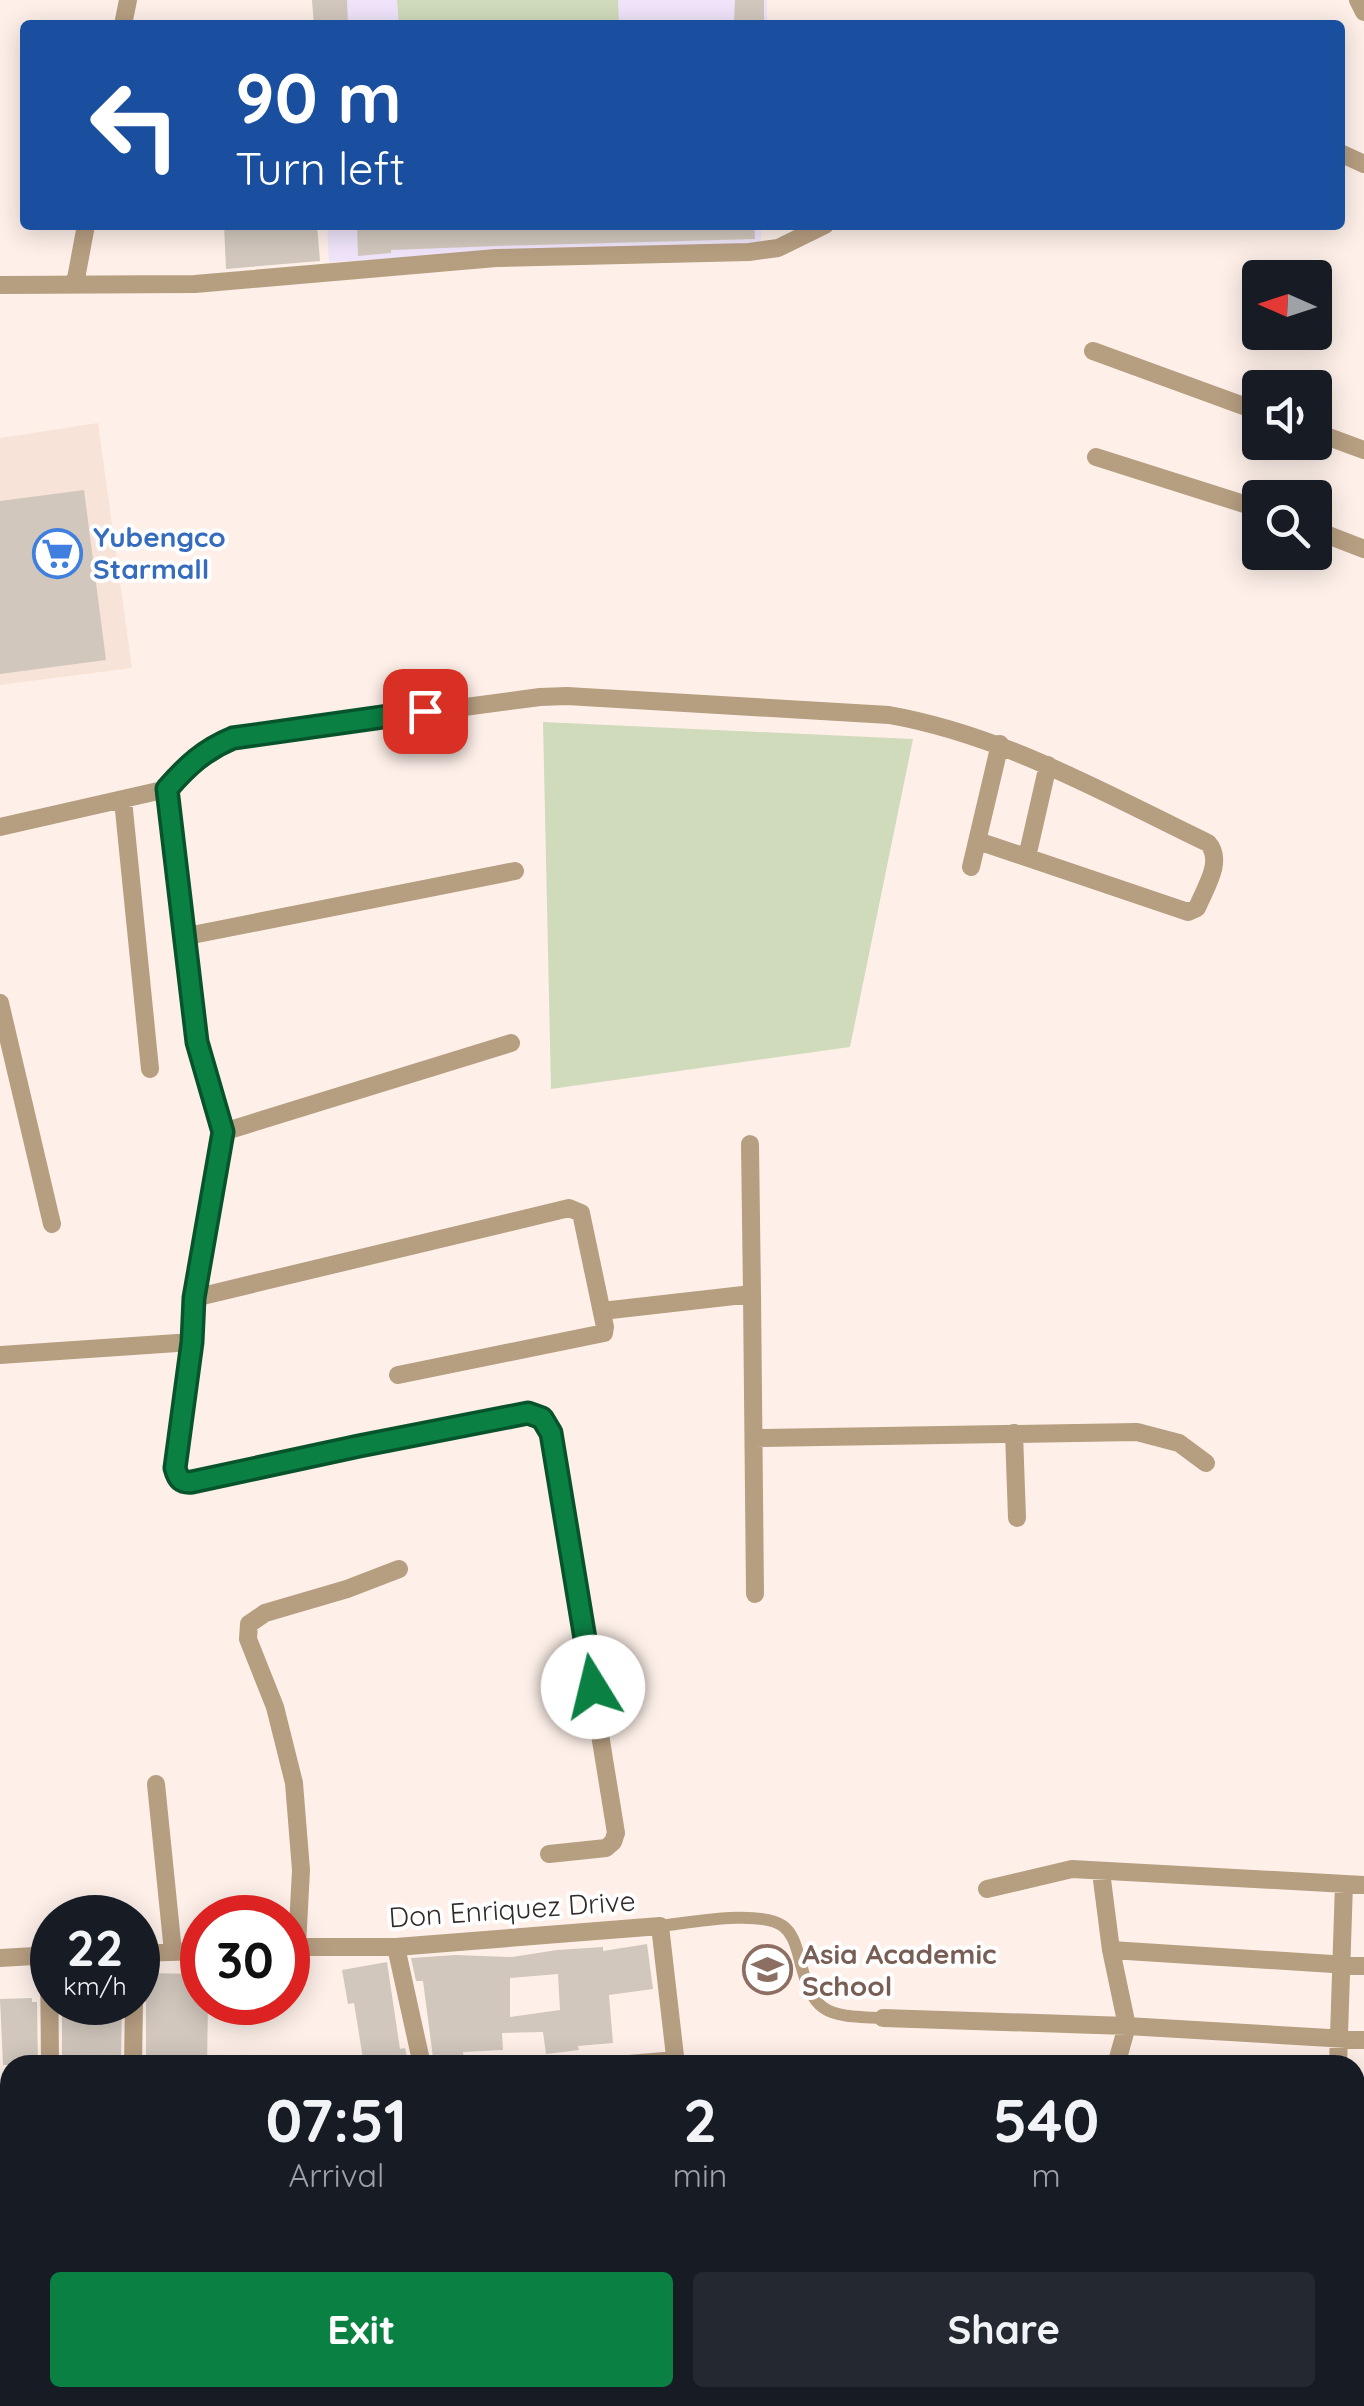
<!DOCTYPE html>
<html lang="en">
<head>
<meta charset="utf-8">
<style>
  :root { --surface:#171b24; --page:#242831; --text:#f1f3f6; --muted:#9ea1a6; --accent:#0b8043 }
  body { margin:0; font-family:Quicksand,sans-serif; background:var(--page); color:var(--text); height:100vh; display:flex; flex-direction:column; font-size:38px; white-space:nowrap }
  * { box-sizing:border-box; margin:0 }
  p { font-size:32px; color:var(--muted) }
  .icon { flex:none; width:55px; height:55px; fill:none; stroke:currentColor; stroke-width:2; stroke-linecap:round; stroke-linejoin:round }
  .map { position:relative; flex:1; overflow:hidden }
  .details { position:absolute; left:0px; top:2055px; width:1365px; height:352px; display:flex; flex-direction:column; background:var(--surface); border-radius:30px 30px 0 0; box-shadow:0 5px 25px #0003 }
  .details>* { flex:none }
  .banner { position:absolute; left:20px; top:20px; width:1325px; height:210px; border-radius:10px; box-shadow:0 5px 25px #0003; background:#1a4fa0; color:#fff; overflow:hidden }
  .needle { width:65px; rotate:273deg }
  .tools { position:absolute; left:1242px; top:260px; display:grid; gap:20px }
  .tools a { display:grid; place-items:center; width:90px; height:90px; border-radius:10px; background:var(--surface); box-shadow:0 5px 25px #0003; font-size:50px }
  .speed { position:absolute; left:30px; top:1895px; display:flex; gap:20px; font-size:50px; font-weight:700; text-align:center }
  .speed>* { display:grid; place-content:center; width:130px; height:130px; border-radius:50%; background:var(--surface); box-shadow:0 5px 25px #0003; line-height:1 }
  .speed small { font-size:25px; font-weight:400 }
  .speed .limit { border:15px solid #d22; background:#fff; color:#111 }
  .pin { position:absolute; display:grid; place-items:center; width:85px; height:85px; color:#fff; margin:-42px; border-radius:20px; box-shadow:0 5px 15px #0006 }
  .me { position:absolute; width:110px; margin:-55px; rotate:351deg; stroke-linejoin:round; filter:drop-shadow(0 0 8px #0008) }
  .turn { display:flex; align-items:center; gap:35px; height:210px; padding:0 50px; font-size:45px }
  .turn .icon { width:130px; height:130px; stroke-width:2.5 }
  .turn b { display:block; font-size:70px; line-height:85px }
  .eta { display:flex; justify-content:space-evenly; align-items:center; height:170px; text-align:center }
  .eta b { font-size:60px; font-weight:800; line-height:70px }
  .button { display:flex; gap:20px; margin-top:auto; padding:20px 50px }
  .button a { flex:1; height:115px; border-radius:10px; background:var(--accent); color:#fff; font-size:40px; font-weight:800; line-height:115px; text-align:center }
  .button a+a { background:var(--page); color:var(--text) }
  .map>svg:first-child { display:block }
  .built { fill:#f8e3d8 }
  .education { fill:#efe4f9 }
  .green { fill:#cfdbba }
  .building { fill:#d1c7bd; fill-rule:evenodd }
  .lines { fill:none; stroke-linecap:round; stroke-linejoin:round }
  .pedestrian { stroke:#b69e81; stroke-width:12 }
  .minor { stroke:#b69e81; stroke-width:18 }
  .route-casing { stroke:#07532c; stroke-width:25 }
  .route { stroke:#0b8043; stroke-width:18 }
  .labels { text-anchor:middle; stroke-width:8; stroke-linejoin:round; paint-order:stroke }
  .shop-label { font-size:28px; font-weight:bold; fill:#366cbe; stroke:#fff; text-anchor:start }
  .street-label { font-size:28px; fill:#302b29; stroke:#fff }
  .education-label { font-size:28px; font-weight:bold; fill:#785e54; stroke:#fff; text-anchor:start }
</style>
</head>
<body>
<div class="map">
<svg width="1364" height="2406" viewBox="0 0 1364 2406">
  <rect width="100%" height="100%" fill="#fef0e9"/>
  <path class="built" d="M98,423L132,668L0,685V438Z"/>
  <path class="education" d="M312,0H767V25H314Z
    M327,225H761V244L329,262Z"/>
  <path class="green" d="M397,0H618L619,25H399Z
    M543,722L913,739L850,1047L551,1089Z"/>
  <path class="building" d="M312,0H347L348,25H314Z
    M735,0H764V21L734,20Z
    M224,225H317L320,261L226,269Z
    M357,225H754L755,239L496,246L391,250V253L358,256Z
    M84,490L106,660L0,674V501Z
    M647,1944L653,1989L609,1995L613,2043L578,2046L579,2050L546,2054L543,2032L502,2033L503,2050L463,2052L465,2065H434L423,1981H416L411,1958L455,1955L512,1957L557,1950L603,1947V1951ZM558,1974L560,2010L510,2017V1978Z
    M387,1962L400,2049L405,2048L409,2065H364L354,2003L348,2004L342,1970Z
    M139,1973L202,1974V2002H208L207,2065H146V2002L139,1991Z
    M32,1998V2002H37L38,2065H3L0,1999Z
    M62,2002H122L121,2065H62Z"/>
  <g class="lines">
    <path class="pedestrian" d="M660,1926C689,1923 758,1909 783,1926C792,1933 795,1943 798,1953C813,2014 822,2016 883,2018"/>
    <path class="minor" d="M1358,0L1364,12
      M123,25L128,0
      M1340,153L1364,164
      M75,284L86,225
      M0,285L195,284L496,258L749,252L778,248L825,225
      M1093,351L1260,412
      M1315,432L1364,450
      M1096,457L1260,509
      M1315,530L1364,549
      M167,789L197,1042L223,1132L511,1043
      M123,800L150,1069
      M0,827L167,789L188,764L211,747L233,738L540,697L567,696L889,715C1003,735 1104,793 1208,843C1224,861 1205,888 1197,908L1188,912L978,841
      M1027,857L1048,765
      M971,867L1000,744
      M182,937L515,871
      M0,1003L52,1224
      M223,1132L194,1298L175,1468C178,1479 181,1483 193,1482L359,1445L528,1413L542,1418L551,1433L616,1833L613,1842L606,1848L549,1854
      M750,1144L752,1294
      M194,1298L569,1208L581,1213L605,1327L604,1333L398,1375
      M602,1311L752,1294L755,1594
      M0,1355L192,1342
      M1014,1433L1017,1518
      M755,1438L1137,1432L1179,1443L1206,1463
      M156,1784L173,1952
      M1101,1872L1111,1950L1127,2026L1116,2065
      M987,1889L1072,1869L1364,1885
      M297,1946L301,1870L294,1783L275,1707L248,1639L249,1624L265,1613L347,1589L399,1569
      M288,1947H396L660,1926L676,2065
      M396,1947L422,2065
      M1111,1950L1364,1966
      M138,1953L202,1951
      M49,1956L50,2065
      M0,1958L52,1955
      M883,2018L1127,2026L1364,2040
      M133,2065L134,2002
      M617,2065L676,2060
      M1338,2065L1344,1884
      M1355,2112L1364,2113
      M1355,2180L1364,2181
      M54,2398L55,2406
      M142,2406L159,2398
      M589,2406L596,2398
      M1029,2406L1032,2398"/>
  </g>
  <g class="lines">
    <defs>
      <path id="route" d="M425,711L233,738C204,750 187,766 167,789L197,1042L223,1132L194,1298L192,1342L175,1468C178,1479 181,1483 192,1482L359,1446L528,1413L542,1418L551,1433L593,1687"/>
    </defs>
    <use href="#route" class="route-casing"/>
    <use href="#route" class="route"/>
  </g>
  <defs>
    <symbol id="supermarket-ring" viewBox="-11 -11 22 22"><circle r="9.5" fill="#fff" stroke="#3f7fe0" stroke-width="1.5"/><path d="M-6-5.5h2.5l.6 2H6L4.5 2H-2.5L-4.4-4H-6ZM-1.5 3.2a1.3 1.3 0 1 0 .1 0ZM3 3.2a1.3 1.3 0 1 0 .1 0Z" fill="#3f7fe0"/></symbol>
    <symbol id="school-ring" viewBox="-11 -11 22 22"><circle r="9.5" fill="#fff" stroke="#8d6e63" stroke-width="1.5"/><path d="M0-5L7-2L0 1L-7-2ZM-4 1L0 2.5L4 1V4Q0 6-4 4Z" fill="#8d6e63"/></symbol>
  </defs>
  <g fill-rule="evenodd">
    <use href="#supermarket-ring" x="30" y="526" width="55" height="55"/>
    <use href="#school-ring" x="740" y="1942" width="55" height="55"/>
  </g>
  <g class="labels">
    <g class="shop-label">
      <text x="93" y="547">Yubengco<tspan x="93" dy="32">Starmall</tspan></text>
    </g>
    <g class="street-label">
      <text transform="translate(512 1909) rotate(-4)" y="10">Don Enriquez Drive</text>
    </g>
    <g class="education-label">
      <text x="802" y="1964">Asia Academic<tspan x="802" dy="32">School</tspan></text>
    </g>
  </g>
</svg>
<div class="tools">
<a><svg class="needle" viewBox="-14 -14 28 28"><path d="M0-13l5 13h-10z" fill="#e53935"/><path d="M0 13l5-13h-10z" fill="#9ea1a6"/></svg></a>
<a><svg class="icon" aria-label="sound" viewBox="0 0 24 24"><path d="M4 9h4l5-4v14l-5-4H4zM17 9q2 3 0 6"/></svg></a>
<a><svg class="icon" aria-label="search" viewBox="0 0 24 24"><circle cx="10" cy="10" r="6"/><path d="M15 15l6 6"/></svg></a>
</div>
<div class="speed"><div>22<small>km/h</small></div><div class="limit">30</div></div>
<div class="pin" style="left:425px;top:711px;background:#d93025"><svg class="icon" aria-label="arrive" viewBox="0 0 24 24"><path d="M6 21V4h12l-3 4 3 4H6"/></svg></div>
<svg class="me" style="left:593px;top:1687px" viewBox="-20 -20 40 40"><circle r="19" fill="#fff"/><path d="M0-13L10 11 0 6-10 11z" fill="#0b8043"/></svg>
<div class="banner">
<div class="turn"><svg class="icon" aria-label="left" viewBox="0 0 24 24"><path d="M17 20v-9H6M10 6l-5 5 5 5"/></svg><div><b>90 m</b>Turn left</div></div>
</div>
<section class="details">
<div class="eta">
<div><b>07:51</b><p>Arrival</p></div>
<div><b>2</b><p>min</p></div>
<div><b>540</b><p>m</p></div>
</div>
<div class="button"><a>Exit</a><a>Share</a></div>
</section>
</div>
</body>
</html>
